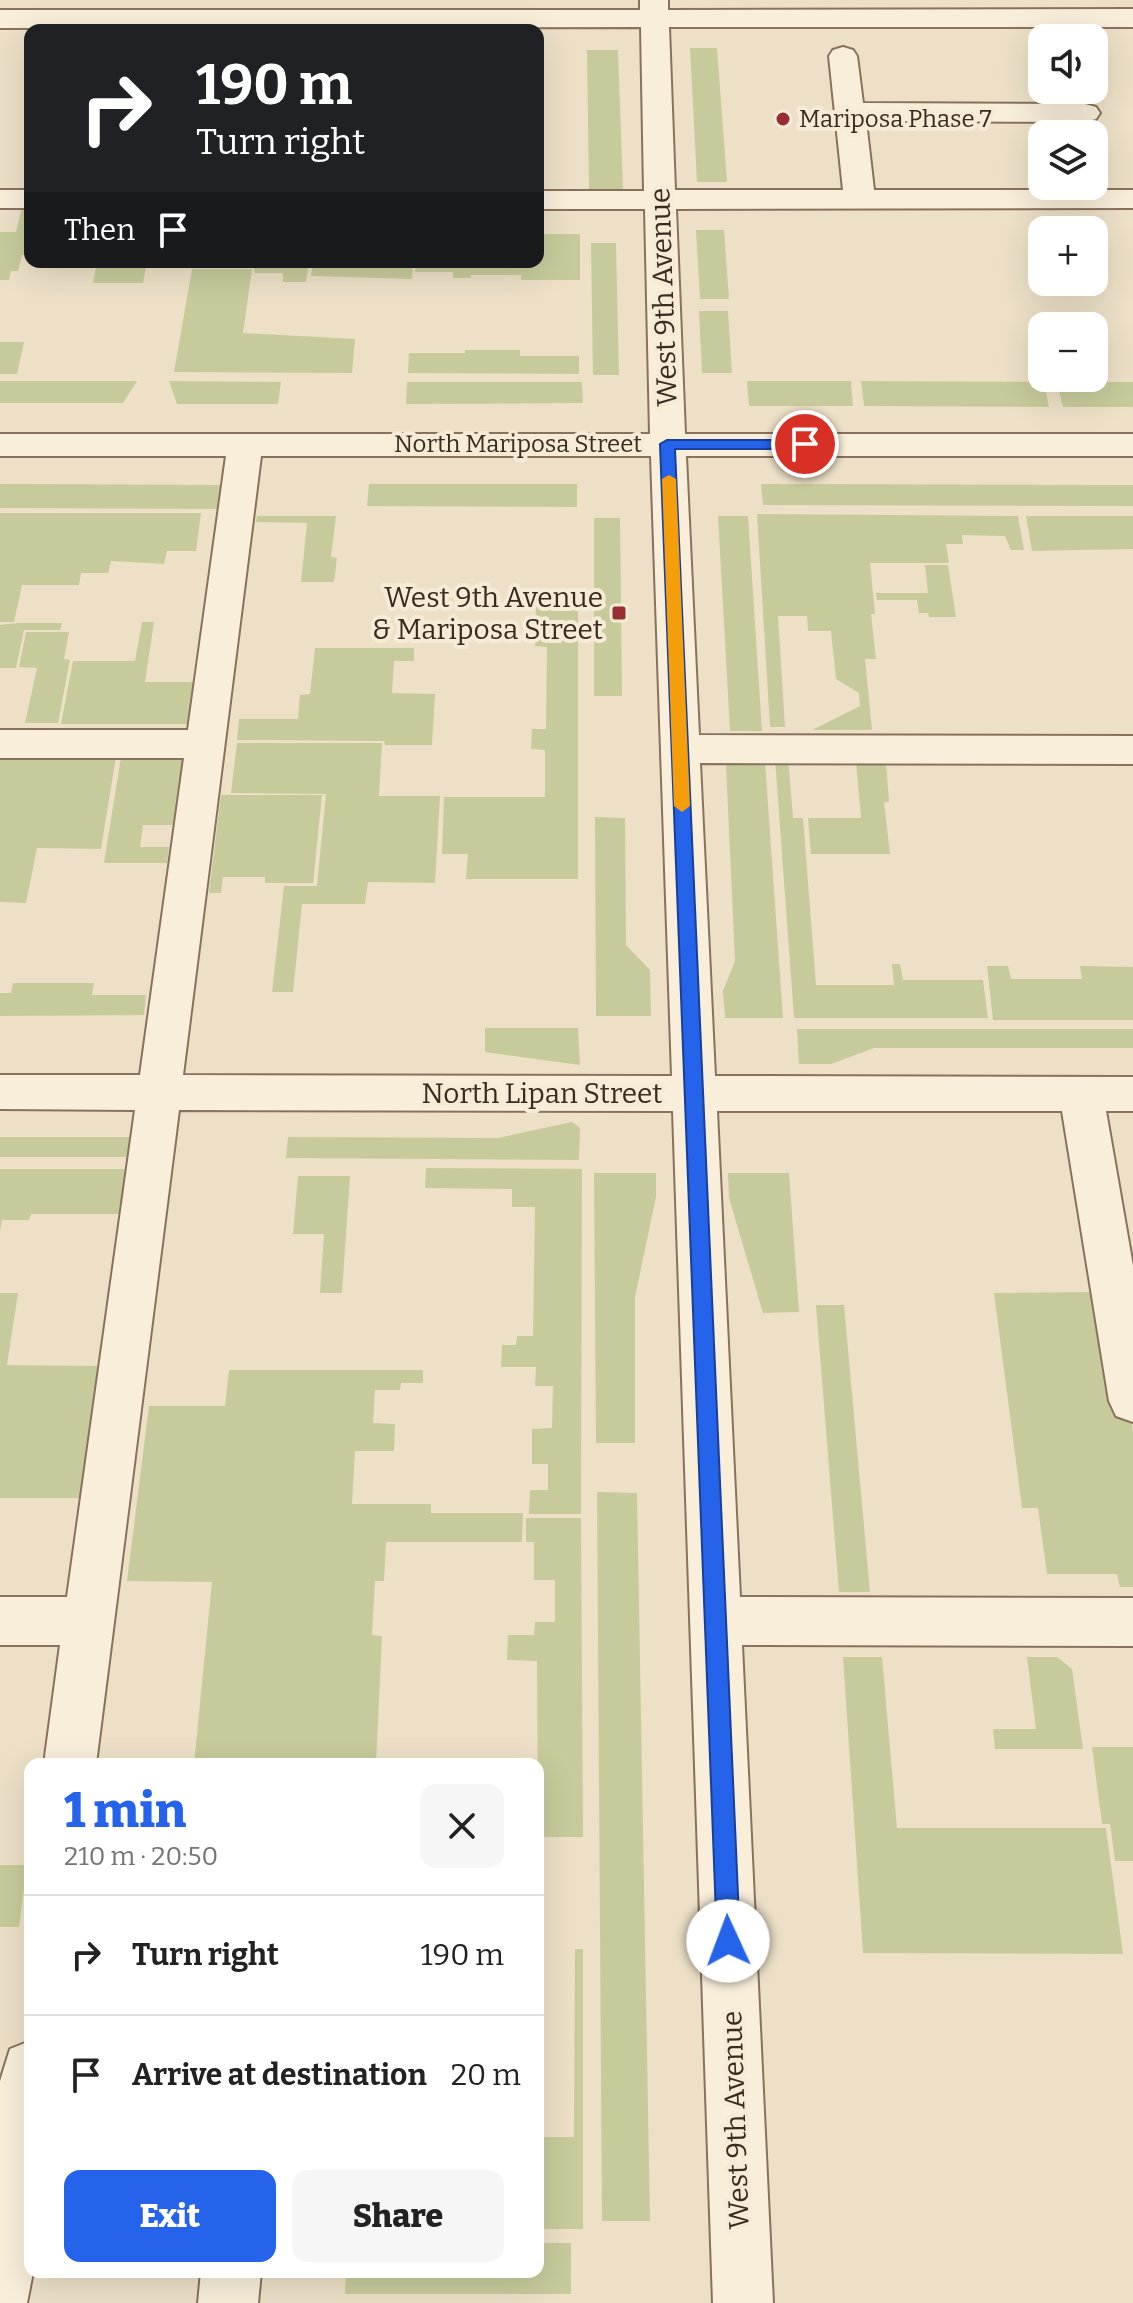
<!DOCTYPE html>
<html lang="en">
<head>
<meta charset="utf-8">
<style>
  :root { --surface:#fff; --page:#f6f6f6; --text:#222; --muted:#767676; --line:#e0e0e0; --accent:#2563eb }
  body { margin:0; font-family:Bitter,serif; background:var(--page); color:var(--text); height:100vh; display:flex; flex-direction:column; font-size:30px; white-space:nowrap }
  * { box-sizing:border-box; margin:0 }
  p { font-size:26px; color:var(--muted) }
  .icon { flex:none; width:44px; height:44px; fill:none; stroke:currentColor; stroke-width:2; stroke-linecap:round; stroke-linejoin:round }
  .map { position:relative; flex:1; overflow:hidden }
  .side { position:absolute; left:24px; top:1758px; width:520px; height:520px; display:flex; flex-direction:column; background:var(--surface); border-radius:16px; box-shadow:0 8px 32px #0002 }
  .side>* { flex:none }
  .guide { position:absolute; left:24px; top:24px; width:520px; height:244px; border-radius:16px; box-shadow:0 8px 32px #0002; background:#202124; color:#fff; overflow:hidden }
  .controls { position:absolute; left:1028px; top:24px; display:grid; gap:16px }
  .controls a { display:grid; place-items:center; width:80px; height:80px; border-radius:16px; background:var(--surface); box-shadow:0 8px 32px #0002; font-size:40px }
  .pin { position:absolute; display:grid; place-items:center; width:68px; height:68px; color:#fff; margin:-34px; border:4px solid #fff; border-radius:50%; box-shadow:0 2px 8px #0007 }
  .me { position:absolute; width:88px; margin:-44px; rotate:358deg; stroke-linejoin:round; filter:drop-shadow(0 0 6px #0008) }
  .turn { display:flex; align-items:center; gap:28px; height:168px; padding:0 40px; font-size:36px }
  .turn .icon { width:104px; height:104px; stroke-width:2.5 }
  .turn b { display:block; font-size:56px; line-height:68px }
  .then { display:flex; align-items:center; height:76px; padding:0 40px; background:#0003; gap:16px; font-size:30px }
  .round { display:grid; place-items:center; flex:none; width:84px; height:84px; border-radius:16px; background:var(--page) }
  .overview { display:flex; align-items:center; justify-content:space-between; height:136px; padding:0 40px }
  h1 { font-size:48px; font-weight:800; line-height:60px; color:var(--accent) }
  .button { display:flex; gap:16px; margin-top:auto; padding:16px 40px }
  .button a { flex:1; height:92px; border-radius:16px; background:var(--accent); color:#fff; font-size:32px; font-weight:800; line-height:92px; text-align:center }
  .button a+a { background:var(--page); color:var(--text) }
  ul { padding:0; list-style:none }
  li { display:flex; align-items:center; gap:24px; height:120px; padding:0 40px; border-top:2px solid var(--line) }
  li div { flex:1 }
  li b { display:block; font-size:30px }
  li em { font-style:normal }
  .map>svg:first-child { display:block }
  .green { fill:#c7cb9b }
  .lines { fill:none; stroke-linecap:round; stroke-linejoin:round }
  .minor-casing { stroke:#89725d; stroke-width:4 }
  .minor { fill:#f8eeda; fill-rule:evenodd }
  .route { fill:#2563eb; stroke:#184099; stroke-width:2 }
  .slow { fill:#f59e0b }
  .poi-dot { fill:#962e33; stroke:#f5ebd6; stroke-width:3 }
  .labels { text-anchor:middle; stroke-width:8; stroke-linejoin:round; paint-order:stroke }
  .far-poi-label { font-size:24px; fill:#392b20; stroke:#f5ebd6; text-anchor:start }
  .far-street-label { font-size:24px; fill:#392b20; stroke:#f5ebd6 }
  .street-label { font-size:28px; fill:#392b20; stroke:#f5ebd6 }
  .poi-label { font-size:28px; fill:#392b20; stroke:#f5ebd6; text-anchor:end }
</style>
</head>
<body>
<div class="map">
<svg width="1133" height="2303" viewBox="0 0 1133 2303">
  <rect width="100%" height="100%" fill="#ede0c7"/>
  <path class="green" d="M690,48H717L727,182H697Z
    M587,50H618L623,189H589Z
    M22,208H30V255H22L18,271H11L9,280H0V232H16Z
    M696,230H724L729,299H700Z
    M538,234H580V280H521V275H471V278H453V272H415L416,262H538Z
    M591,243H616L619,375H593Z
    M89,262H147L143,283H93L96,267L89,266Z
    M252,262H309L306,282H283V273H255Z
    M313,262H413L412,279L311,276Z
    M192,269H252L243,333L355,339L352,373L174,372Z
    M699,311H728L732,373H702Z
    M0,342H24L17,374H0Z
    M465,350H520V356H579V374L408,373L409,353H465Z
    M0,381H137L123,403H0Z
    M169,381L281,382L278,404H177Z
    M747,381H851L853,406H749Z
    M861,381L1044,382L1049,407L864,406Z
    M407,382H582L583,403L406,404Z
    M1057,382H1133V407H1063Z
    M0,484L230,485L227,509L0,508Z
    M369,484H577V507L367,506Z
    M761,484L1133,485V506L763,505Z
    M0,513H201L196,551H167L164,564L111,561L108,573H81L79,585H22L14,622H0Z
    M757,514L1018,516L1024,550H1011L1005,536L962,535L963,544H946L949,563H870L875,614H871L876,659H865L872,730H812L860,706L859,693L836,679L831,631H808L807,616H778L785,727H770Z
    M257,516H336L331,557L337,558L334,582H301L307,523L256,522Z
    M718,516H748L762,731H730Z
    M1026,516H1133V549L1032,551Z
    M594,518H620L622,696H594Z
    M925,565H948L956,617H929L928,613H919L917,600H877L876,593H928Z
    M536,605H578V879H466L468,854H442L444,797H545V750L531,749L532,729H546L547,647L535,646Z
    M142,622H154L145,682H195L189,724H61L73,661H135Z
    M18,623H62L60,630H24L16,668H0V625Z
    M26,632H69L64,659L70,660L58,723H25L37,668L19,667Z
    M315,648H414V661H394L392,693L435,694L432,745H385L384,741L237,740L239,719H298L300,695L310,694Z
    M237,743H382L379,796H440L435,883L368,882L365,904H302L293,992H272L284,886H317L326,794L231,793Z
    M0,757H116L101,849L37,848L26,903L0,902Z
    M121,757H176L184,761L174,825H143L140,847H169L167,863H104Z
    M775,758H788L793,818H803L816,985H894L892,964H900L903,980H983L988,1018H794Z
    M734,761H765L783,1018H725L723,991L735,961L726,765Z
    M856,762H886L889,802H884L890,854H811L808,818H861Z
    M221,795H322L313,883H265V877H223L221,893H209Z
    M595,817L625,818L626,945L650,970L651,1016H596Z
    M987,966H1008L1011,979H1082L1080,966L1133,967V1020H993Z
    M13,983H94L92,995H146L144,1015L0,1016V993H11Z
    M485,1028H578L580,1065L485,1052Z
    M797,1029H1133V1048H874L831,1064H799Z
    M572,1122L580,1128L579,1160L286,1158L288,1137L498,1138Z
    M0,1137H145L142,1157H0Z
    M426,1168L582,1169L581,1514H529L530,1490H548V1464H532V1429L552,1428L553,1386H535L536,1367H501L502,1345H516L517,1336H533L535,1207H512V1189L425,1188Z
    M0,1169H135L129,1214H31L29,1220H2L0,1231Z
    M594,1173H656V1197L635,1297V1443H596Z
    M728,1173H789L799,1312L763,1313L729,1198Z
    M298,1176H350L342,1293H320L324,1234H293Z
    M1110,1292L1133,1431V1587H1120L1117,1574H1047L1038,1508H1022L994,1293Z
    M0,1293H18L7,1365L98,1366L80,1498H0Z
    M816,1305H844L870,1592H839Z
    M229,1370H423V1383H401L400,1390H375L373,1423L395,1424L394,1451H355L352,1504H431V1513H523L522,1542H386L384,1581H375L372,1635L382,1636L376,1764H194L212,1582L127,1581L149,1406H225Z
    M597,1492L637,1493L650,2221H602Z
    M526,1518H581L583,1837H538L537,1661L507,1660L508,1635H534L535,1622H555V1580H534V1542H526Z
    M882,1657L897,1828H1106L1123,1954L863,1953L843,1657Z
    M1027,1657H1057L1072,1669L1083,1749H995L993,1729H1036Z
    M1092,1747H1133V1861H1115L1110,1824H1102Z
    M0,1865H27L19,1927H0Z
    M575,1949H583V2229H538L540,2137H574Z
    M538,2243H571V2294H345L346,2272H538Z"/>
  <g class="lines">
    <defs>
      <path id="minor" d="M640,0H668V10L1133,9V27H669L675,190H843L829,56L833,50L843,47L853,50L857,56L863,103L1085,104L1096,107L1100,113L1096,119L1085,122L866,121L874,190H1133V208L676,209L685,434H1133V456H686L699,735L1133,736V764L700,763L715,1076L1133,1077V1111H1106L1133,1266V1422L1116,1416L1109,1401L1062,1111H717L740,1597L1133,1598V1646L742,1645L773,2303H713L673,1111L179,1110L96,1764H44L60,1645H0V1597H67L135,1110L0,1109V1075H140L184,758H0V730H188L226,456H0V434H650L645,209H538V191H644L641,27L0,28V10H640ZM261,456H651L672,1076L183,1075Z
        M0,190H30V208H0Z
        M30,2041V2272H33L27,2303H0V2081L10,2049Z
        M201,2272H261L258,2303H198Z"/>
    </defs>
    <use href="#minor" class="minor-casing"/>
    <use href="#minor" class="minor"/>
  </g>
  <path class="route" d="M667,440H805L812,444L805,449H675L740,1941L736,1949L728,1952L720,1949L717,1941L660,444Z"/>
  <path class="slow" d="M669,475L676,479L690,806L682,812L674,806L662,479Z"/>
  <g class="poi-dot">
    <circle cx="783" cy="119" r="8"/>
    <rect x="611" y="605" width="16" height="16" rx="4"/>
  </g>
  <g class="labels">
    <g class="far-poi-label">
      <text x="799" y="127">Mariposa Phase 7</text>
    </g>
    <g class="far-street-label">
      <text x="518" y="452">North Mariposa Street</text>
    </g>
    <g class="street-label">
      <text transform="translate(663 297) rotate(-92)" y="10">West 9th Avenue</text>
      <text x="542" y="1103">North Lipan Street</text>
      <text transform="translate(735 2120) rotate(-92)" y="10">West 9th Avenue</text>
    </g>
    <g class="poi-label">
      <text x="603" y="607">West 9th Avenue<tspan x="603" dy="32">&amp; Mariposa Street</tspan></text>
    </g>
  </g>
</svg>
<div class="controls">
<a><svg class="icon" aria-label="sound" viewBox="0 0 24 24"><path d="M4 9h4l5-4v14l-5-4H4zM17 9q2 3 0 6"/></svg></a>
<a><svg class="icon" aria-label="layers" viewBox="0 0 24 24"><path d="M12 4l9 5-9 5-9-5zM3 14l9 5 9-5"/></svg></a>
<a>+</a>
<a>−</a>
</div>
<div class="pin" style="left:805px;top:444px;background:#d93025"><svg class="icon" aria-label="arrive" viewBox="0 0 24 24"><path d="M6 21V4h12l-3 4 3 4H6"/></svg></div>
<svg class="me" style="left:728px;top:1941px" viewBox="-20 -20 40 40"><circle r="19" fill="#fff"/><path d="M0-13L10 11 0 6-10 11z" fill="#2563eb"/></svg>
<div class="guide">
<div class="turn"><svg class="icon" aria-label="right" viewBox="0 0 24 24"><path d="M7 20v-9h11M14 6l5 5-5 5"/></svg><div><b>190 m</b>Turn right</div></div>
<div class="then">Then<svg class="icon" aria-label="arrive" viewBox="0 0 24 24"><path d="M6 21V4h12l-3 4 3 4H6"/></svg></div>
</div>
<section class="side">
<div class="overview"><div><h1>1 min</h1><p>210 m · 20:50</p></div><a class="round"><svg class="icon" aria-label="close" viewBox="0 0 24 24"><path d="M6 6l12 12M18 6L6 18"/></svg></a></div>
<ul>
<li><svg class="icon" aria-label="right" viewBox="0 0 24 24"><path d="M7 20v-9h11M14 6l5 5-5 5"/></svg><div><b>Turn right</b></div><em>190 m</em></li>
<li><svg class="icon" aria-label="arrive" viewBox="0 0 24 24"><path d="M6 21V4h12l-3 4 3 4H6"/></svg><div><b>Arrive at destination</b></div><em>20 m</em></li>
</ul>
<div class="button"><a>Exit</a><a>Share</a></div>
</section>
</div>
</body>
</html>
